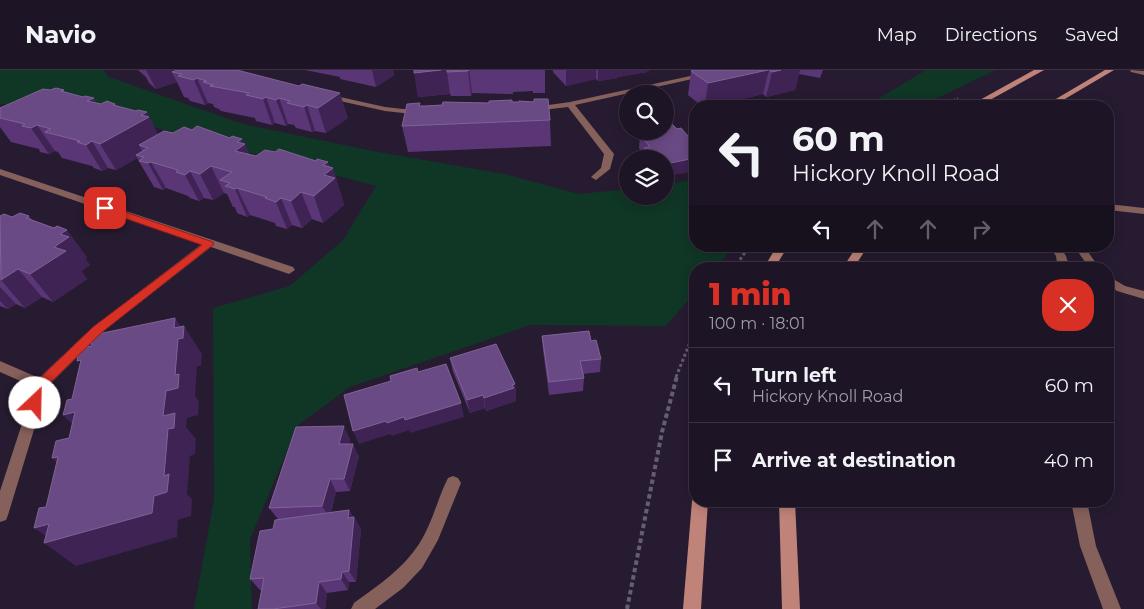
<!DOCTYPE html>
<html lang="en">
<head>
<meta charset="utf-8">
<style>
  :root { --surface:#1d1425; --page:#251d2d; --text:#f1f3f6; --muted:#a09ea7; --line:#3b3342; --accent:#d93025 }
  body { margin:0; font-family:Montserrat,sans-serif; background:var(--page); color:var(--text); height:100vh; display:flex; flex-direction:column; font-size:19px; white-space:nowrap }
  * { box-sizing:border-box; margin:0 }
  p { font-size:16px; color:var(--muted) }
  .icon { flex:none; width:28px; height:28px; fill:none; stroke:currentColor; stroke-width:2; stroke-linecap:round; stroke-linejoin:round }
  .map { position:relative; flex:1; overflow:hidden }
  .details { position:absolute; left:689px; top:192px; width:425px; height:245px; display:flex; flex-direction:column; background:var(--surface); border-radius:20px; box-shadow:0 2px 12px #0003,0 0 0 1px var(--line) }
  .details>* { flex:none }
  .hud { position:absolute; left:689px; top:30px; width:425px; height:152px; border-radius:20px; box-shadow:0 2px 12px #0003,0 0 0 1px var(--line); background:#1d1425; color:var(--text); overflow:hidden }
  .fabs { position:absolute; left:619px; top:15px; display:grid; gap:10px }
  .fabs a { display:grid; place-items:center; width:55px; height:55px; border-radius:50%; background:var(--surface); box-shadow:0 2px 12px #0003,0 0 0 1px var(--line); font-size:25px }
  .pin { position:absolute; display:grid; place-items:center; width:42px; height:42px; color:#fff; margin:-21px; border-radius:10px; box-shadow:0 2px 8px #0006 }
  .me { position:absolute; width:55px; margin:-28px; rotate:24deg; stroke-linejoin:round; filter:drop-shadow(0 0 4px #0008) }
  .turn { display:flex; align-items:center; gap:18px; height:105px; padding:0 20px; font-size:22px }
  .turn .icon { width:65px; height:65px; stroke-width:2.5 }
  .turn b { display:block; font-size:35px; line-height:42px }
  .lanes { display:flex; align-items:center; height:48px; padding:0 20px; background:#0003; justify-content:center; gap:25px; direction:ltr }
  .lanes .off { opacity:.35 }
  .round { display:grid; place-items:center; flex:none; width:52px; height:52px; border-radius:20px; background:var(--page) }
  .summary { display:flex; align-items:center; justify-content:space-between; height:85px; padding:0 20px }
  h1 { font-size:30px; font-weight:800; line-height:38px; color:var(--accent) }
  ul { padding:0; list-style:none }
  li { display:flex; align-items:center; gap:15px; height:75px; padding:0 20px; border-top:1px solid var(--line) }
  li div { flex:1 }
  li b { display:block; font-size:19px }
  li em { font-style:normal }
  header { display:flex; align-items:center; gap:30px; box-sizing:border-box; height:70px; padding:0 25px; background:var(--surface); border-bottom:1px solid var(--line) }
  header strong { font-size:24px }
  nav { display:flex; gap:28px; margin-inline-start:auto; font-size:18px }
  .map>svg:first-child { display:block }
  .green { fill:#103626 }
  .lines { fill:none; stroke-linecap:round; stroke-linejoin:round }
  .path-far2 { stroke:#675d70; stroke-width:2; stroke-dasharray:2.5 2; stroke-linecap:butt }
  .path-far1 { stroke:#675d70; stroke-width:3; stroke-dasharray:3 2.5; stroke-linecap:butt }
  .path { stroke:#675d70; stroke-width:4; stroke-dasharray:4.5 3; stroke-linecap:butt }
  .lane { fill:#86605a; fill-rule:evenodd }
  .street { fill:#86605a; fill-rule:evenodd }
  .secondary { fill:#c08379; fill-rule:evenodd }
  .wall { fill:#5a3676 }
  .shaded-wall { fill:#3f2354 }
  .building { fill:#6a4a84; stroke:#7f6396 }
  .route { fill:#d93025; stroke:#8d1f18 }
</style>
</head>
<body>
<header>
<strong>Navio</strong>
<nav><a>Map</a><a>Directions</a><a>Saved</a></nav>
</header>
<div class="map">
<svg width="1144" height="539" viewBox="0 0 1144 539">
  <rect width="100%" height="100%" fill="#271b31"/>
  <path class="green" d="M0,0H103L109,7L243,54L373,81L504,104L579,124L627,119L628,126H665V115L695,109V176H734L715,199H695V222L666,256L530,255L350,317L298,355L250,469L252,539H194L214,430L213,238L290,216L343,170L376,116L103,44L12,59L6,34H0Z
    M926,0H996L921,36H866Z"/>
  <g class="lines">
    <path class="path-far2" d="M941,36L958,28"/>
    <path class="path-far1" d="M734,199L749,176
      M676,307L695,260"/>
    <path class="path" d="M627,539L662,362L677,306"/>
    <path class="lane" d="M1108,134L1144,138V144L1108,140Z
      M1074,176H1084L1100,199H1090Z
      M1108,206L1125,216L1144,221V229L1117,221L1108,214Z"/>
    <path class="street" d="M718,0H733L575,35L614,84L610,99L596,110L591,107L601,98L604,84L568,37L534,41L530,39L534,37L570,32Z
      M1130,0L1144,1V5L1131,2Z
      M322,23L385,37L421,41L425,43L421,45L385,41L322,27Z
      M0,99L293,197L295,200L289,204L211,177L101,263L47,317L8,445L6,450L0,452V421L34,317L0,302V291L39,308L93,257L202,174L0,105Z
      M1049,176H1060L1066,186L1070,199H1058L1056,186Z
      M453,406L458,408L461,413L438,470L422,498L403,518L375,539H351L354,533C379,515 406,497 422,469C433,450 438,428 448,408Z
      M1071,431H1087L1096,476L1121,539H1103L1080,476Z"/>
    <path class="secondary" d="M1034,0H1044L979,36H969Z
      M1105,0H1114L1053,36H1044Z
      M777,176H788L774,199H763Z
      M857,176H868L853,199H842Z
      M695,426V431H708L701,539H683L692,431Z
      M779,431H795L800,539H782Z"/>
  </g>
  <path class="wall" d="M138,0H237L348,48L326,63L315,61L312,62L296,58L294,55L288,54L286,56L275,53L272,55L256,51L255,48L221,41L219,39L214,37L213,34L208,33L205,35L190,31L188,28L184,27L177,12L156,19L149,13L146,7Z
    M305,0H393L394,5L376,17L340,9V7Z
    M414,0H545V23H533V21L513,22V24L472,23L471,26H451L450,24L418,27Z
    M553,0H650L647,1V2L618,7V8L598,11L596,9L566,16L553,2Z
    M695,0H823L820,8L799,4L795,20L766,27L763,24L713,36H702L688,25L691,1Z
    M50,20L65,22L101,34H115L117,36L158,64L173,63L244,74L250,85L256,86L333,98L344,135L323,153L312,149L302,158L292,155L287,159L276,156L275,153L250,145L247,147L237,143L235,137H233L227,124L224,123L213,130L204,128L199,131L190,128L188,126L166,118L163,120L154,117L137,88L116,100L108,98L102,101L94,98L92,96L62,88L58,82L55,81L49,84L40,82L39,79L11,72L0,57V38Z
    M512,32L550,50L551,76L408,82L402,56L420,36Z
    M677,59L695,74V101L665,106V89H643V83L639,78L640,61H665Z
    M0,146L12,147L29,146L32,150L87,187L85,189L90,195L81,201L87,209L53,232L42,227L25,238L16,234L8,239L0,236Z
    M542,266L591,271L601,289L600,302L583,304L584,308L583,321L549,325L543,280Z
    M450,288L515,314L516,327L515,328L516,331L486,341L485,338L470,343L453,302Z
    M350,369L349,374L359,386L350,421L336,422L331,442L349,440L353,447H354L361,459L356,512H349L348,520L327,523L325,539H258L262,520H260L250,509L278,449L269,438Z"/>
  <path class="shaded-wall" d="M146,0H185L182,4L172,2L177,12L156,19Z
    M372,0H393L394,5L376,17Z
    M441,0H447V2L450,24L418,27L414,3Z
    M469,0L472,23L471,26L468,1Z
    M566,0H596V9L566,16Z
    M598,0H650L647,1V2L618,7V8L598,11Z
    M769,0L763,24L713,36H705L708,13Z
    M781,0H800L795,20L766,27L772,2Z
    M197,8L208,33L205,35L194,10Z
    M340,23L348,48L326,63L318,38Z
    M266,27L275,53L272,55L263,29Z
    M94,28L108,53L87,31Z
    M279,28L288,54L286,56L276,30Z
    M115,34L129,58L141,45L147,42L160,68L148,78L139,75L144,84L136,85L137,88L116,100L100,74L113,35Z
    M307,35L315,61L312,62L304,37Z
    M37,55L55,81L49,84L31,58Z
    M242,69L244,75L245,74L256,100L235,81L237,72Z
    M92,71L108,98L102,101L86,75Z
    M655,84V89H649L650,85Z
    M695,88V101L665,106V94Z
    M151,92L166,118L163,120L148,93Z
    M328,92L331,100L333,98L344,135L323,153L314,126L323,95Z
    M211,96L224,123L213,130L200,104Z
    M190,101L204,128L199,131L185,105Z
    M237,118L250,145L247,147L235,119Z
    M301,122L312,149L302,158L291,131Z
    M281,128L292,155L287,159L276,132Z
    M67,160L87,187L85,189L90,195L81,201L87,209L53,232L30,204L60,164Z
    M18,199L42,227L25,238L1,210Z
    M0,217L16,234L8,239L0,231Z
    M175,248L184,261V256L202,284L201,296H197L195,326L199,331L198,345L187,348L186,357L196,369L195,384L190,386L187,424L192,429L191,446L178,450L177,467L76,496L44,473L52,470L34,458L154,426L164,406L163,346L166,321L175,305L174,258Z
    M515,314L516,327L515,328L516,331L486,341L484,328Z
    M483,325L485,338L470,343L467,330Z
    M461,333L464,347L410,363L409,360L392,366L390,364L359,374L353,361L386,351L404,347Z
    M75,342L90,371L63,345Z
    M344,356L350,369L346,387L339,374Z
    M353,374L359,386L350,421L344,409Z
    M58,387L81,414L52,388Z
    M330,409L336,422L330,448L322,436Z
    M349,440L354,450V447L361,459L356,512L349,501L348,448Z
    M342,502L349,512L348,520L341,509Z
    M319,512L327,523L325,539H321L316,533Z"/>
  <path class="building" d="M177,0H237L299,16L302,14L340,23L318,38L307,35L304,37L287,33L290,31L279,28L276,30L266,27L263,29L246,25L249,23L210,16L213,15L203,12L207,11L197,8L194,10L178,6L182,4L172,2Z
    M414,0H441L414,3Z
    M447,0H469L468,1L447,2Z
    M695,0H768L708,13L691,1Z
    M769,0H781L772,2Z
    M56,18L64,20L61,21L83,27L85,26L94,28L87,31L101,34L107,31L115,34L113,35L136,41L138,40L147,42L141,45L149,47L100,74L92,71L86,75L77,72L80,71L45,62L51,59L37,55L31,58L22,56L25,54L0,48V38L43,19L50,20Z
    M534,29H548L550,50L402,56L407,34L420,33L419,36H426L442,35L443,32L489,33V31L512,30V32H519V31L534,32Z
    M672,54L677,59L681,58L695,74V88L665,94V89H659L655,84L650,85L644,78L650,77L640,65H645L642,61H665V55Z
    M197,56L230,68L232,66L242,69L237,72L245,74L235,81L256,86L265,80L275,82L279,79L316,91L317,89L328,92L323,95L333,98L324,105L335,108L314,126L301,122L291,131L281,128L276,132L265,128L267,127L237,118L235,119L225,116L230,113L220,110L232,102L211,96L200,104L190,101L185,105L176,102L178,100L151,92L148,93L139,91L144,87L136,85L148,78L139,75L164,61L173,63L184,57L192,60Z
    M20,143L29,146L26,148L54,158L57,156L67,160L60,164L69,167L54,177L66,181L30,204L18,199L1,210L0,146L4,144L12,147Z
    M175,248L174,258L184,256L183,268L178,269L175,305L179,304L178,318L166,321L163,346L175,343L174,358L168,359L164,406L169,404L167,422L154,426L152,443L44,473L49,454L34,458L39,438L46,437L58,387L52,388L56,371L69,368L75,342L63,345L67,330L72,329L81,290L77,291L79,279L91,276L93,265Z
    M589,261L591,271L596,270L601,289L580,291L584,308L549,312L542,266Z
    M496,274L515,314L512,315L514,318L484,328L483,325L467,330L450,288Z
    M446,294L461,333L405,350L404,347L387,353L386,351L353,361L344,325L391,311L390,306L417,298L418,302Z
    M344,356L339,374H353L344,409H330L322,436L269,438L296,357Z
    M349,440L348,448L354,447L349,501L342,502L341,509L319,512L316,533L273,539H258L264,508L250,509L260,461L273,459L275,450Z"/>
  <path class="route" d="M105,135L213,172L214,174L101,263L46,317L40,337H31L29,333L37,311L93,257L202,175L101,140V136Z"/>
</svg>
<div class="fabs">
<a><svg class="icon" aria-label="search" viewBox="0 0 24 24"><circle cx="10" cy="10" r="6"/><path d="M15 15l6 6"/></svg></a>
<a><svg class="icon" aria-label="layers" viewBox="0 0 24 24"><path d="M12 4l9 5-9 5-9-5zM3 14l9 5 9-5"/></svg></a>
</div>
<div class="pin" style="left:105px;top:138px;background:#d93025"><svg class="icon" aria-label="arrive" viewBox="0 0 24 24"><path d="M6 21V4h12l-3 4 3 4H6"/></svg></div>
<svg class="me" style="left:35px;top:333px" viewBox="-20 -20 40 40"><circle r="19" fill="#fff"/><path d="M0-13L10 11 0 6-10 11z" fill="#d93025"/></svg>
<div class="hud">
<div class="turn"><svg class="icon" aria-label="left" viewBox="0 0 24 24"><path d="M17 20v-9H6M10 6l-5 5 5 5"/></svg><div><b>60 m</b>Hickory Knoll Road</div></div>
<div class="lanes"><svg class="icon" aria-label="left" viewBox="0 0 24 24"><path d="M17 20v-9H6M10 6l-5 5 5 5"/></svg><svg class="icon off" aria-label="ahead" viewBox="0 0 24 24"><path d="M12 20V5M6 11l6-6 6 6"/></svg><svg class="icon off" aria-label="ahead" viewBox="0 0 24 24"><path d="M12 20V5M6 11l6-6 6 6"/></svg><svg class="icon off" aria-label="right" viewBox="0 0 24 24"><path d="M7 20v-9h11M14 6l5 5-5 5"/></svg></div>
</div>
<section class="details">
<div class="summary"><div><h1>1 min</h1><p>100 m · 18:01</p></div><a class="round" style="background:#d93025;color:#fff"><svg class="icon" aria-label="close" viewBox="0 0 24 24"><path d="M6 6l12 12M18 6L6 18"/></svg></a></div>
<ul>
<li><svg class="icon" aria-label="left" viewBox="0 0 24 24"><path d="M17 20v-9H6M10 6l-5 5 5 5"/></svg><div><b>Turn left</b><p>Hickory Knoll Road</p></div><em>60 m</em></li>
<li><svg class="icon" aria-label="arrive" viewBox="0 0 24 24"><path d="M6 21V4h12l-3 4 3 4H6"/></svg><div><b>Arrive at destination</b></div><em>40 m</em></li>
</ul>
</section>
</div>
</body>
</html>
